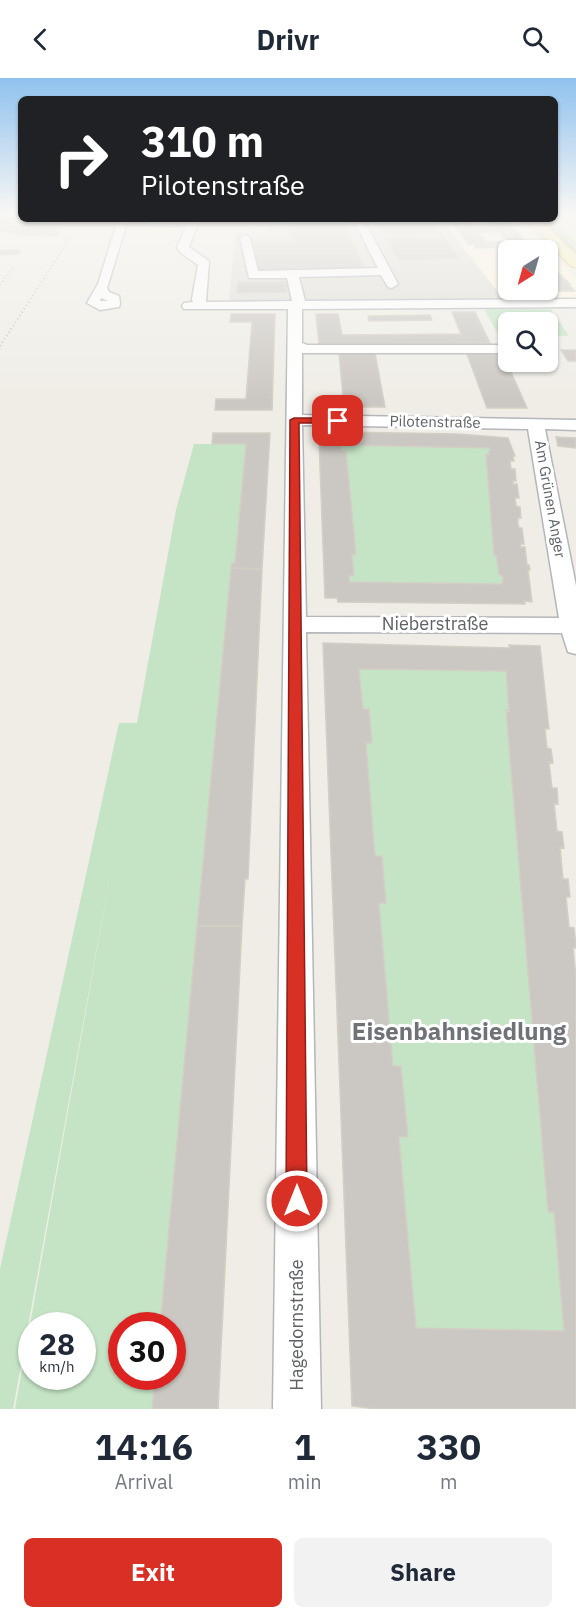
<!DOCTYPE html>
<html lang="en">
<head>
<meta charset="utf-8">
<style>
  :root { --surface:#fff; --page:#f2f2f3; --text:#1f2937; --muted:#747a83; --accent:#d93025 }
  body { margin:0; font-family:"IBM Plex Sans",sans-serif; background:var(--page); color:var(--text); height:100vh; display:flex; flex-direction:column; font-size:22px; white-space:nowrap }
  * { box-sizing:border-box; margin:0 }
  p { font-size:20px; color:var(--muted) }
  .icon { flex:none; width:33px; height:33px; fill:none; stroke:currentColor; stroke-width:2; stroke-linecap:round; stroke-linejoin:round }
  .map { position:relative; height:1331px; overflow:hidden }
  .details { display:flex; flex-direction:column; background:var(--surface); flex:1 }
  .details>* { flex:none }
  .guide { position:absolute; left:18px; top:18px; width:540px; height:126px; border-radius:9px; box-shadow:0 2px 4px #0004; background:#202124; color:#fff; overflow:hidden }
  .needle { width:39px; rotate:217deg }
  .fabs { position:absolute; left:498px; top:162px; display:grid; gap:12px }
  .fabs a { display:grid; place-items:center; width:60px; height:60px; border-radius:9px; background:var(--surface); box-shadow:0 2px 4px #0004; font-size:30px }
  .speed { position:absolute; left:18px; top:1234px; display:flex; gap:12px; font-size:30px; font-weight:700; text-align:center }
  .speed>* { display:grid; place-content:center; width:78px; height:78px; border-radius:50%; background:var(--surface); box-shadow:0 2px 4px #0004; line-height:1 }
  .speed small { font-size:15px; font-weight:400 }
  .speed .limit { border:9px solid #d22; background:#fff; color:#111 }
  .pin { position:absolute; display:grid; place-items:center; width:51px; height:51px; color:#fff; margin:-26px; border-radius:12px; box-shadow:0 3px 9px #0006 }
  .me { position:absolute; width:66px; margin:-33px; rotate:0deg; stroke-linejoin:round; filter:drop-shadow(0 0 4px #0008) }
  .turn { display:flex; align-items:center; gap:21px; height:126px; padding:0 24px; font-size:27px }
  .turn .icon { width:78px; height:78px; stroke-width:2.5 }
  .turn b { display:block; font-size:42px; line-height:51px }
  .eta { display:flex; justify-content:space-evenly; align-items:center; height:102px; text-align:center }
  .eta b { font-size:36px; font-weight:700; line-height:42px }
  .action { display:flex; gap:12px; margin-top:auto; padding:12px 24px }
  .action a { flex:1; height:69px; border-radius:9px; background:var(--accent); color:#fff; font-size:24px; font-weight:700; line-height:69px; text-align:center }
  .action a+a { background:var(--page); color:var(--text) }
  header { display:flex; justify-content:space-between; align-items:center; height:78px; padding:0 24px; background:var(--surface); font-size:27px; font-weight:700 }
  .map>svg:first-child { display:block }
  .commercial { fill:#fbf5df; fill-rule:evenodd }
  .industrial { fill:#dedcd8 }
  .green { fill:#c5e4c5; fill-rule:evenodd }
  .building { fill:#cbc8c3; stroke:#d3cfc5; stroke-width:1.5; fill-rule:evenodd }
  .lines { fill:none; stroke-linecap:round; stroke-linejoin:round }
  .minor-casing { stroke:#b3b6ba; stroke-width:3 }
  .major-casing { stroke:#e7c468; stroke-width:3 }
  .minor { fill:#fff; fill-rule:evenodd }
  .major { fill:#f9eeb1; fill-rule:evenodd }
  .tram { stroke:#b4b5b5; stroke-width:1.5 }
  .rail { stroke:#b4b5b5; stroke-width:2; stroke-dasharray:1 3; stroke-linecap:butt }
  .route { fill:#d93025; stroke:#8d1f18; stroke-width:1.5 }
  .labels { text-anchor:middle; stroke-width:6; stroke-linejoin:round; paint-order:stroke }
  .far-street-label { font-size:15px; fill:#5e6165; stroke:#fff }
  .street-label { font-size:18px; fill:#5e6165; stroke:#fff }
  .near-neighbourhood-label { font-size:24px; font-weight:bold; fill:#6f7377; stroke:#fff }
</style>
</head>
<body>
<header><svg class="icon" aria-label="back" viewBox="0 0 24 24"><path d="M15 5l-7 7 7 7"/></svg>Drivr<svg class="icon" aria-label="search" viewBox="0 0 24 24"><circle cx="10" cy="10" r="6"/><path d="M15 15l6 6"/></svg></header>
<div class="map">
<svg width="576" height="1331" viewBox="0 0 576 1331">
  <rect width="100%" height="100%" fill="#efede6"/>
  <path class="commercial" d="M441,141H519L576,200V221L504,222ZM508,172H548V212H508Z"/>
  <path class="industrial" d="M267,141H441L504,222L229,224L235,155L266,154Z"/>
  <path class="green" d="M537,141H553L576,163V175H572Z
    M484,231H551L569,258H556L559,263H550L548,260V244H508V260H500Z
    M194,366H246L235,485H231L160,1248H122V1299H155L152,1331H15L114,775L13,1331H0V1191L119,645H137L176,432ZM32,1248H82V1299H32Z
    M341,367L490,370L489,376H486L494,477H496L499,496L503,499L502,506L350,504L352,477L356,476Z
    M359,591L506,593L509,633H506L548,1133L554,1135L564,1253L416,1250L399,1059L408,1058L401,988H393L379,825H386L382,778H375L366,665L372,664L369,631H363Z"/>
  <path class="building" d="M0,137H19L21,141L32,144L62,146L57,158L18,157L0,153Z
    M286,141H341L364,191L259,194L254,165L293,164Z
    M375,141H429L440,155L384,156Z
    M449,141H466L473,149L494,148L487,141H506L513,149L506,150L515,152L527,164H520L524,168L476,170L474,166L469,167ZM478,154H499L508,163L486,164Z
    M443,159L459,180L399,182L386,160Z
    M0,172H19V176L0,177Z
    M548,185L570,206H568L575,213H553L548,207Z
    M238,204H286L287,214L237,215Z
    M452,234H475L490,265L319,266L316,236H338L342,257L461,256Z
    M231,236H275L272,332H215L216,321H246L252,244H230Z
    M430,237L432,242L369,243L368,238Z
    M561,272H576V283H568Z
    M339,275H375L385,329H344Z
    M467,276H503L527,330H487Z
    M342,354L458,356L508,360L515,378H513L514,383H510L511,391H515L516,403H513V406H517L519,420H515L516,428L520,429L521,440H518V446L519,450H522L524,466H520L521,469H525L527,487H529L530,492H528L532,524L524,523L525,526L338,524L337,520H325L319,362H321L320,355ZM341,367L490,370L489,376H486L494,477H496L499,496L503,499L502,506L350,504L349,498H354L352,477L356,476L346,373H342Z
    M213,355H270L262,491L231,490V485H235L246,366H212Z
    M556,359L576,360V370L558,368Z
    M231,490L262,491L248,801H245L242,848H197Z
    M323,565L510,570L509,567L540,568L549,651H545L547,670L551,671L553,685L549,684L552,710H557L558,726L554,725L557,753L562,754L564,770L560,769L563,801H568L570,819H566L569,849L574,850L576,866V870H573L576,899V1331H377L352,1328ZM359,591L506,593L509,633L506,632L548,1134L554,1135L564,1253L416,1250L399,1059H408L401,988H393L379,825H386L382,778H375L366,665H372L369,631H363Z
    M197,848H242L218,1331H152L155,1299H172V1248H160Z"/>
  <g class="lines">
    <defs>
      <path id="minor" d="M118,141H128L107,210L109,214L119,218L120,226L119,229L100,232L87,225L98,206ZM101,220L108,223H100Z
        M200,141L189,169L209,183L206,224L292,223L287,200H249L240,160L245,157L250,160L258,193L378,190L353,141H363L398,206L392,210L388,209L381,197L299,199L305,223L576,221V229L302,231V265L307,267H500L507,271L500,275H302V337L576,342V352L545,351L576,508V576L568,574L562,555L306,554L321,1331H273L288,231H184L182,228L184,225L193,224L192,221L198,187L181,175L177,169L187,148L149,147L144,144L149,141ZM302,347L528,351L559,540L306,539Z"/>
      <path id="major" d="M526,141H539L576,177V189L571,188Z"/>
    </defs>
    <use href="#minor" class="minor-casing"/>
    <use href="#major" class="major-casing"/>
    <use href="#minor" class="minor"/>
    <use href="#major" class="major"/>
    <path class="tram" d="M543,141L576,173"/>
    <path class="rail" d="M0,207L15,188
      M0,268L71,159"/>
  </g>
  <linearGradient id="sky" x2="0" y2="1"><stop stop-color="#90c2ef"/><stop offset="0.42" stop-color="#f8f7f4"/><stop offset="1" stop-color="#f8f7f4" stop-opacity="0"/></linearGradient>
  <rect width="576" height="323" fill="url(#sky)"/>
  <path class="route" d="M338,340L341,341V345H299L307,1123L304,1130L297,1134L289,1130L286,1123L290,342L294,340Z"/>
  <g class="labels">
    <g class="far-street-label">
      <text transform="translate(435 344) rotate(1)" y="5">Pilotenstraße</text>
      <text transform="translate(550 421) rotate(80)" y="5">Am Grünen Anger</text>
    </g>
    <g class="street-label">
      <text x="435" y="552">Nieberstraße</text>
      <text transform="translate(297 1247) rotate(-90)" y="6">Hagedornstraße</text>
    </g>
    <g class="near-neighbourhood-label">
      <text x="459" y="962">Eisenbahnsiedlung</text>
    </g>
  </g>
</svg>
<div class="fabs">
<a><svg class="needle" viewBox="-14 -14 28 28"><path d="M0-13l5 13h-10z" fill="#e53935"/><path d="M0 13l5-13h-10z" fill="#747a83"/></svg></a>
<a><svg class="icon" aria-label="search" viewBox="0 0 24 24"><circle cx="10" cy="10" r="6"/><path d="M15 15l6 6"/></svg></a>
</div>
<div class="speed"><div>28<small>km/h</small></div><div class="limit">30</div></div>
<div class="pin" style="left:338px;top:343px;background:#d93025"><svg class="icon" aria-label="arrive" viewBox="0 0 24 24"><path d="M6 21V4h12l-3 4 3 4H6"/></svg></div>
<svg class="me" style="left:297px;top:1123px" viewBox="-20 -20 40 40"><circle r="17" fill="#d93025" stroke="#fff" stroke-width="3"/><path d="M0-11L8 9 0 5-8 9z" fill="#fff"/></svg>
<div class="guide">
<div class="turn"><svg class="icon" aria-label="right" viewBox="0 0 24 24"><path d="M7 20v-9h11M14 6l5 5-5 5"/></svg><div><b>310 m</b>Pilotenstraße</div></div>
</div>
</div>
<section class="details">
<div class="eta">
<div><b>14:16</b><p>Arrival</p></div>
<div><b>1</b><p>min</p></div>
<div><b>330</b><p>m</p></div>
</div>
<div class="action"><a>Exit</a><a>Share</a></div>
</section>
</body>
</html>
